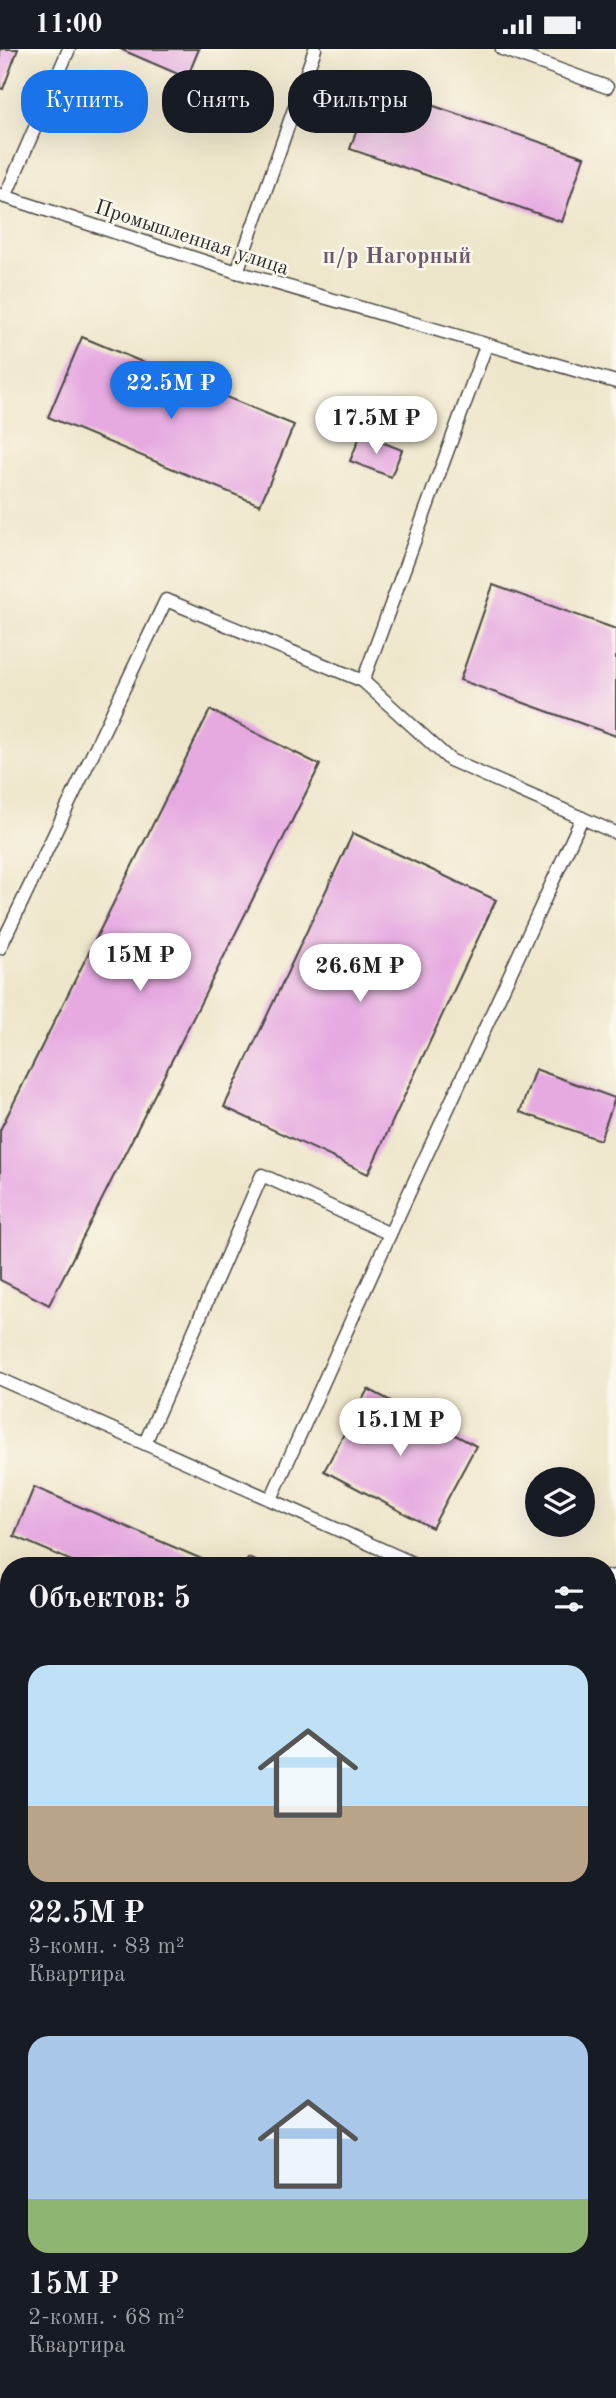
<!DOCTYPE html>
<html lang="ru">
<head>
<meta charset="utf-8">
<style>
  body { margin:0; font-family:"Old Standard TT",serif; background:#242831; color:#f1f3f6; height:100vh; display:flex; flex-direction:column; font-size:26px; white-space:nowrap }
  * { box-sizing:border-box; margin:0 }
  p { font-size:23px; color:#9ea1a6 }
  .icon { flex:none; width:38px; height:38px; fill:none; stroke:currentColor; stroke-width:2; stroke-linecap:round; stroke-linejoin:round }
  .map { position:relative; flex:1; overflow:hidden }
  .drawer { position:absolute; left:0px; top:1508px; width:616px; height:842px; display:flex; flex-direction:column; background:#171b24; border-radius:28px 28px 0 0; box-shadow:0 7px 28px #0002 }
  .drawer>* { flex:none }
  .hud { position:absolute; left:21px; top:21px; width:574px; height:63px; display:flex; gap:14px }
  .fabs { position:absolute; left:525px; top:1418px; display:grid; gap:14px }
  .fabs a { display:grid; place-items:center; width:70px; height:70px; border-radius:50%; background:#171b24; box-shadow:0 7px 28px #0002; font-size:35px }
  .price { position:absolute; translate:-50% -60px; padding:0 16px; border-radius:24px; background:#fff; color:#222; font-size:23px; line-height:46px; filter:drop-shadow(0 2px 4px #0008) }
  .price::after { content:''; position:absolute; left:50%; top:42px; width:21px; height:16px; margin-left:-10px; background:inherit; clip-path:polygon(0 0,100% 0,50% 100%) }
  .price.selected { background:#1a73e8; color:#fff }
  ul { padding:0; list-style:none }
  li { display:grid; align-content:center; gap:14px; height:371px; padding:0 28px }
  li span { display:grid; place-items:center; height:217px; border-radius:21px; color:#555 }
  li>.icon { margin-inline-start:auto }
  span .icon { width:126px; height:126px; fill:#fffc; stroke-width:1 }
  li b { font-size:30px }
  h2 { display:flex; justify-content:space-between; align-items:center; height:84px; padding:0 28px; font-size:30px }
  .tag { padding:0 24px; border-radius:28px; background:#171b24; box-shadow:0 7px 28px #0002; font-size:24px; line-height:63px }
  .tag.selected { background:#1a73e8; color:#fff }
  .status { display:flex; justify-content:space-between; align-items:center; height:49px; padding:0 35px; background:#171b24; direction:ltr }
  .status svg { height:19px; fill:currentColor }
  .map>svg:first-child { display:block }
</style>
</head>
<body>
<div class="status"><b>11:00</b><svg viewBox="0 0 49 12"><path d="M0 12V9h3v3zM5 12V6h3v6zM10 12V3h3v9zM15 12V0h3v12zM26 1h20v11H26zM47 4h2v5h-2z"/></svg></div>
<div class="map">
<svg width="616" height="2349" viewBox="0 0 616 2349">
  <rect width="100%" height="100%" fill="#fbf7ec"/>
  <filter id="ink" filterUnits="userSpaceOnUse"><feTurbulence type="fractalNoise" baseFrequency=".0143" numOctaves="2"/><feDisplacementMap in="SourceGraphic" scale="14" xChannelSelector="R" yChannelSelector="G"/><feConvolveMatrix kernelMatrix="1 2 1 2 8 2 1 2 1" color-interpolation-filters="sRGB"/></filter>
  <filter id="wash" filterUnits="userSpaceOnUse"><feTurbulence type="fractalNoise" baseFrequency=".00686" numOctaves="4" result="noise"/><feDisplacementMap in="SourceGraphic" scale="28" xChannelSelector="R" yChannelSelector="G"/><feGaussianBlur stdDeviation="1.57" result="paint"/><feColorMatrix in="noise" values="0 0 0 0 0 0 0 0 0 0 0 0 0 0 0 0 0 1.4 0 .05"/><feComposite in="paint" operator="in"/></filter>
  <g filter="url(#wash)">
    <rect width="100%" height="100%" fill="#eee6ca"/>
    <g id="blocks">
      <g fill="#e6aae1">
        <path d="M0,0H18L3,40L0,39Z"/>
        <path d="M120,0H199L187,29Z"/>
        <path d="M372,36L584,108L562,173L350,100Z"/>
        <path d="M82,288L294,376L260,456L48,368Z"/>
        <path d="M361,385L402,401L391,428L350,412Z"/>
        <path d="M493,536L616,580V687L460,631Z"/>
        <path d="M210,661L320,716L49,1256L0,1231V1081Z"/>
        <path d="M353,784L496,851L368,1125L224,1058Z"/>
        <path d="M535,1020L615,1049L600,1091L520,1063Z"/>
        <path d="M368,1340L476,1397L432,1479L324,1422Z"/>
        <path d="M34,1438L218,1517H83L14,1487Z"/>
        <path d="M248,1509L268,1517H244Z"/>
        <path d="M607,1578L616,1582V1627L607,1623Z"/>
        <path d="M607,1642L616,1646V1714L607,1710Z"/>
      </g>
    </g>
  </g>
  <g filter="url(#ink)">
    <use href="#blocks" fill-opacity="0" stroke="#484743" stroke-width="2"/>
    <g fill="none" stroke-linecap="round" stroke-linejoin="round">
      <g stroke="#484743" stroke-width="15">
        <g id="lane">
          <path d="M502,0L607,38"/>
          <path d="M0,146L237,223L616,333"/>
          <path d="M5,148L69,0"/>
          <path d="M237,223L315,0"/>
          <path d="M363,632L450,711L616,784"/>
          <path d="M0,899L166,551L363,632L486,297"/>
          <path d="M0,1330L419,1517"/>
          <path d="M145,1394L262,1126L390,1185"/>
          <path d="M271,1450L390,1185L582,769"/>
          <path d="M607,1528L616,1527"/>
        </g>
      </g>
      <g stroke="#484743" stroke-width="39">
        <g id="secondary">
          <path d="M0,1603L9,1606"/>
          <path d="M607,1810L616,1813"/>
        </g>
      </g>
      <use href="#lane" stroke="#fff" stroke-width="12"/>
      <use href="#secondary" stroke="#fce6c4" stroke-width="37"/>
    </g>
  </g>
  <g text-anchor="middle" stroke-width="5" stroke-linejoin="round" paint-order="stroke">
    <g font-size="21" fill="#2b2b2b" stroke="#fbf7ec">
      <text transform="translate(192 188) rotate(18)" y="7">Промышленная улица</text>
    </g>
    <g font-size="23" font-weight="bold" fill="#6c576b" stroke="#fbf7ec">
      <text x="397" y="214">п/р Нагорный</text>
    </g>
  </g>
</svg>
<div class="fabs">
<a><svg class="icon" aria-label="layers" viewBox="0 0 24 24"><path d="M12 4l9 5-9 5-9-5zM3 14l9 5 9-5"/></svg></a>
</div>
<b class="price selected" style="left:171px;top:372px">22.5M ₽</b>
<b class="price" style="left:376px;top:407px">17.5M ₽</b>
<b class="price" style="left:140px;top:944px">15M ₽</b>
<b class="price" style="left:360px;top:955px">26.6M ₽</b>
<b class="price" style="left:400px;top:1409px">15.1M ₽</b>
<div class="hud">
<a class="tag selected">Купить</a>
<a class="tag">Снять</a>
<a class="tag">Фильтры</a>
</div>
<section class="drawer">
<h2>Объектов: 5<svg class="icon" aria-label="filters" viewBox="0 0 24 24"><path d="M4 7h16M4 17h16"/><circle cx="9" cy="7" r="2"/><circle cx="15" cy="17" r="2"/></svg></h2>
<ul>
<li><span style="background:linear-gradient(#bfe0f5 65%,#b9a48a 0)"><svg class="icon" aria-label="home" viewBox="0 0 24 24"><path d="M3 11l9-7 9 7M6 9v11h12V9"/></svg></span><div><b>22.5M ₽</b><p>3-комн. · 83 m²</p><p>Квартира</p></div></li>
<li><span style="background:linear-gradient(#a9c7e8 75%,#8fb573 0)"><svg class="icon" aria-label="home" viewBox="0 0 24 24"><path d="M3 11l9-7 9 7M6 9v11h12V9"/></svg></span><div><b>15M ₽</b><p>2-комн. · 68 m²</p><p>Квартира</p></div></li>
</ul>
</section>
</div>
</body>
</html>
